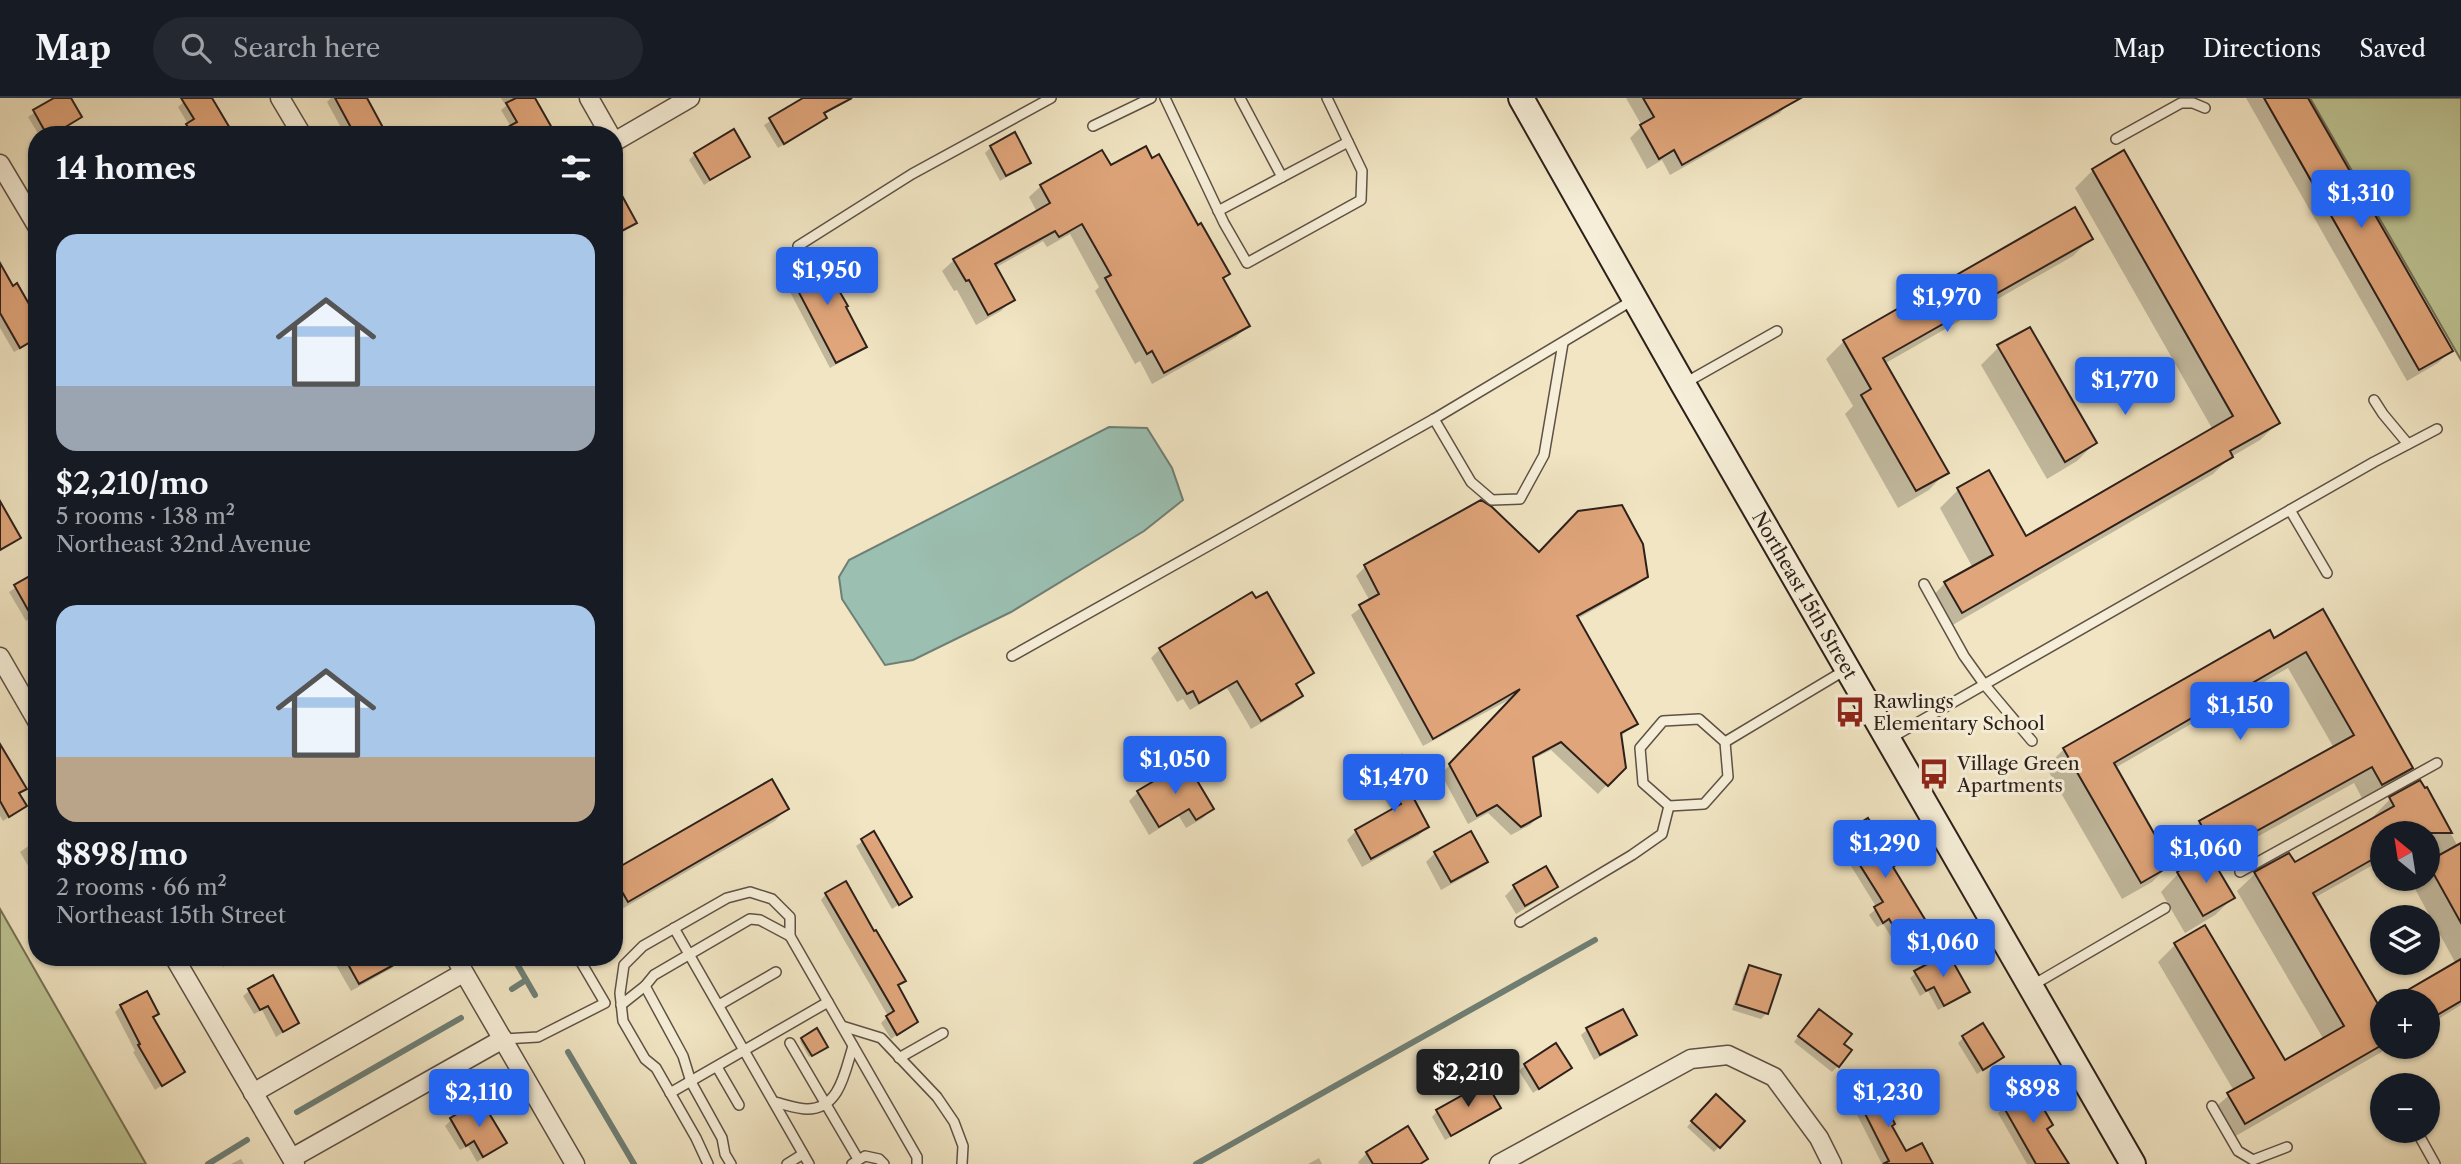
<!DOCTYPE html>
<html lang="en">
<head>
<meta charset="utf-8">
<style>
  body { margin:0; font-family:"Libre Caslon Text",serif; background:#242831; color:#f1f3f6; height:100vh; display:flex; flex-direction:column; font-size:26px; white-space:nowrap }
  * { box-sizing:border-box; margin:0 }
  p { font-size:23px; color:#9ea1a6 }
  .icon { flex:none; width:38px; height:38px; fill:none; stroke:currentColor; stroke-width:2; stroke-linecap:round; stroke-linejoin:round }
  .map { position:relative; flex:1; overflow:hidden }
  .drawer { position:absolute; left:28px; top:28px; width:595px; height:840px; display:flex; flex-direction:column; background:#171b24; border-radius:28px; box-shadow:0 2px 5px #0004 }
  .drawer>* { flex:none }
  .needle { width:46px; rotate:330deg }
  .fabs { position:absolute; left:2370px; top:723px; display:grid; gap:14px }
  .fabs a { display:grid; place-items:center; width:70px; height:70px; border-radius:50%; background:#171b24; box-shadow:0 2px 5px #0004; font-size:35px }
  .price { position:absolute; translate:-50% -60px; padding:0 16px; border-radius:7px; background:#2563eb; color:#fff; font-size:23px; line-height:46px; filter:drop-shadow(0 2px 4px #0008) }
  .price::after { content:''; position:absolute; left:50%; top:42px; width:21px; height:16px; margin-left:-10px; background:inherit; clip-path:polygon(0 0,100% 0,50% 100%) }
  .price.selected { background:#222; color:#fff }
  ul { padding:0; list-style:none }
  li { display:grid; align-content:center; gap:14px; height:371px; padding:0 28px }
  li span { display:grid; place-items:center; height:217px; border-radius:21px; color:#555 }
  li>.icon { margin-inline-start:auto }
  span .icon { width:126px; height:126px; fill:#fffc; stroke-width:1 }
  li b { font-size:30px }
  h2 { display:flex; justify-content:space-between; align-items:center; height:84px; padding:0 28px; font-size:30px }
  header { display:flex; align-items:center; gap:42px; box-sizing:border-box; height:98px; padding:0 35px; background:#171b24; border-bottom:2px solid #363941 }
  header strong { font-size:33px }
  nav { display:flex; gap:38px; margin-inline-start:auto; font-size:24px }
  .search { width:490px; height:63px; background:#242831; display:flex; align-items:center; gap:18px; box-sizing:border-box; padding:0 24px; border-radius:38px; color:#9ea1a6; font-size:26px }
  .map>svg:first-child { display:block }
</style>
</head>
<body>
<header>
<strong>Map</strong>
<div class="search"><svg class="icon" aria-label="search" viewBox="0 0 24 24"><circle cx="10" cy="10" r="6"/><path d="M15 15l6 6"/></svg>Search here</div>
<nav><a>Map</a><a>Directions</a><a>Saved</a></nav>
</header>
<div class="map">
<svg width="2461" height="1066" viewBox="0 0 2461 1066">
  <rect width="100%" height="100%" fill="#f1e5c3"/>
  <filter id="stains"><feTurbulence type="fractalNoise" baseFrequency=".00286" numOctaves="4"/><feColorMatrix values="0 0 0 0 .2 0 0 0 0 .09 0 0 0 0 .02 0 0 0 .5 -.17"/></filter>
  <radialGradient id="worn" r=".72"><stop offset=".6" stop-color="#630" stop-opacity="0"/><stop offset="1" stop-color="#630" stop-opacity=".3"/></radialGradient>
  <g fill="#bdc392" stroke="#757256" stroke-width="2">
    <path d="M2310,0H2461V262Z"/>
    <path d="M0,811L146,1066H0Z"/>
  </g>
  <path fill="#9bbfb1" stroke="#6f7f75" stroke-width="2" d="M1109,329L1147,330L1172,370L1183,402L1144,433L1011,514L913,562L885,567L842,501L839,479L849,462Z"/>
  <g fill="#0003">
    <path d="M57,0H69L80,19L54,37H39L28,19Z"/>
    <path d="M188,0H210L232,37H184L182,33L188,26L178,9Z"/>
    <path d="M331,0H365L386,37H345L327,4Z"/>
    <path d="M501,0H533L553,36L511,29L501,12L506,8Z"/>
    <path d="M806,0H852L823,17L824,20L819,26L778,50L764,27Z"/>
    <path d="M1626,0H1793L1780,15L1670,77L1662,62L1647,71L1630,40L1642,28Z"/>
    <path d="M2246,0H2306L2451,253L2438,265L2407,283Z"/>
    <path d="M1014,37L1029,64L1023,70L1000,83L985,55L991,49Z"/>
    <path d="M695,56L748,58L704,87L689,62Z"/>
    <path d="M1111,70L1197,129L1228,176L1222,181L1248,228L1236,239L1152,286L1140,263L1135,266L1095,193L1099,189L1070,136L1047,149L1043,143L995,170L1012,202L1001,213L976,227L957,192L954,193L942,173L954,162L1037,114L1029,99L1041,88Z"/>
    <path d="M2093,72L2278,325L2260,342L2231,359L2213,376L1944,532L1928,503L1945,485L1973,470L1940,410L1958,392L1989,375L2025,441L2213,332L2075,90Z"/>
    <path d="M2091,140L2073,158L1884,266L1946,374L1929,392L1898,410L1845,316L1853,308L1826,261L1844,243Z"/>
    <path d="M0,168L12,190L37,224V241L14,254L0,230Z"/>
    <path d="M787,171L865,248L859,254L830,270L781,177Z"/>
    <path d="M1999,249L2095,345L2077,363L2047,381L1981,267Z"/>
    <path d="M37,278V294L31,284Z"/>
    <path d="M1481,404L1539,456L1646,479L1636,488L1577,521L1635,626L1620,639L1624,669L1598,696L1551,652L1531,662L1539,718L1530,727L1511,737L1488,715L1468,726L1441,676L1518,597L1423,648L1351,517L1370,503L1356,478L1365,469Z"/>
    <path d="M37,476V517L26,523L9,494Z"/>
    <path d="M2322,514L2411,670L2393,688L2364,704L2354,685L2212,764L2233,800L2215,817L2185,835L2161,794L2178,776L2195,766L2182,742L2200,724L2334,650L2288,570L2115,670L2170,766L2152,784L2122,801L2046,669L2064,651L2273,542Z"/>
    <path d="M1160,551L1312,575L1295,588L1301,598L1292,607L1251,631L1227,590L1190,612L1183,601L1177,604L1151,560Z"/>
    <path d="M0,665L25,691L18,697L25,708L3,723L0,718Z"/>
    <path d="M1185,666L1212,711L1203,720L1186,730L1179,718L1149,737L1129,703L1138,694Z"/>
    <path d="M1381,672L1412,675L1403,684L1427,729L1418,738L1362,769L1347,742L1356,733L1392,713L1372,681Z"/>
    <path d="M2426,691L2461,754V907L2427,928V903H2393L2456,866L2409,780H2427V735H2382V762L2314,800L2379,911L2382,909V948H2392L2227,1043L2210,1014L2234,993L2158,864L2176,846L2285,964L2324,942L2237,793L2255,776L2294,767L2374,721L2373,719L2390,701Z"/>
    <path d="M787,710L775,723L615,815L614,774Z"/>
    <path d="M873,736L910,799L892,811L856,748Z"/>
    <path d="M1842,738L1891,770L1926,828L1921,834L1897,848L1883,826L1877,829L1869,817L1877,810L1836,744Z"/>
    <path d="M37,742V783L20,754Z"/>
    <path d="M1435,755L1486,763L1477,772L1441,792L1426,764Z"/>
    <path d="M1545,770L1556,788L1547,797L1516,816L1505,798L1514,789Z"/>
    <path d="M826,796L873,836L903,883L897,889L916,924L891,941L881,925L888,918L821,802Z"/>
    <path d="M61,859H75L64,865Z"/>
    <path d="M217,859H241L223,869Z"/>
    <path d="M336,859H398L400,862L392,870L351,893L333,862Z"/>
    <path d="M1750,869L1767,915L1761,921L1732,912L1744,875Z"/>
    <path d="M1916,875L1967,893L1962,899L1938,912L1928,893L1920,898L1910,880Z"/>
    <path d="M249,893L297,925L276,939L262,912L254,916L243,898Z"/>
    <path d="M121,908L157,916L152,921L183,973L155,992L133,954L135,953L115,914Z"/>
    <path d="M1813,919L1842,946L1838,968L1832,974L1794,944Z"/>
    <path d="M1587,932L1635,937L1629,943L1594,962L1581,937Z"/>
    <path d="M1964,939L2002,959L1977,976L1958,945Z"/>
    <path d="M802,941L824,951L809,959L800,943Z"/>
    <path d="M1525,967L1570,970L1533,995L1519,973Z"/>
    <path d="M1854,993L1890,1029L1904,1053L1906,1052L1925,1066H1882L1848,999Z"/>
    <path d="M2009,994L2051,1027L2045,1033L2067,1066H2027L1998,1015L2008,1007L2004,1000Z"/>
    <path d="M1716,998L1743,1023L1714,1054L1687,1029Z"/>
    <path d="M1499,1010L1493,1016L1445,1042L1432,1019L1437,1013Z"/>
    <path d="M451,1022L505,1045L477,1064L468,1048L460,1052L445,1028Z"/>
    <path d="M1407,1030L1426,1061L1421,1066H1359L1358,1064L1367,1055Z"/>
    <path d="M1319,1060L1322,1066H1308Z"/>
    <path d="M241,1061L244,1066H231Z"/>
  </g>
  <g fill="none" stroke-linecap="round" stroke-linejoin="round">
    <g stroke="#6f7f75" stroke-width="6">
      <path d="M513,859L535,897"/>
      <path d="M512,891L526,882"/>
      <path d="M568,954L634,1066"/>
      <path d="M297,1014L461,920"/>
      <path d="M208,1066L247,1042"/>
      <path d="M1196,1066L1595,842"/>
    </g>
  </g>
  <g fill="#e0a57a" stroke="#2d201b" stroke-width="2">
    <path d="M54,0H71L82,19L52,37H47L33,12Z"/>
    <path d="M181,0H212L234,37H193L186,26L194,21Z"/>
    <path d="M335,0H367L387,37H355Z"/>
    <path d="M516,0H535L556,37H493L517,24L506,5Z"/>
    <path d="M803,0H852L824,15L827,20L784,46L769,20Z"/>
    <path d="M1643,0H1801L1682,67L1674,52L1659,61L1640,27L1654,19Z"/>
    <path d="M2264,0H2308L2453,253L2419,272Z"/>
    <path d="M734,31L750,59L710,82L694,55Z"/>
    <path d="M1015,34L1031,65L1006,78L990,48Z"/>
    <path d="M1146,48L1152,60L1159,56L1198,127L1201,125L1230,176L1223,180L1250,228L1164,275L1152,253L1147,256L1105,180L1111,177L1082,126L1059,139L1055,133L995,166L1015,202L988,217L969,182L966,183L953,161L1050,105L1040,87L1102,52L1111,67Z"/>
    <path d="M2124,52L2280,325L2230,353L2233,359L1962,515L1944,484L1993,457L1957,390L1989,372L2026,438L2233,318L2092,71Z"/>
    <path d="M614,83L637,125L614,137Z"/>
    <path d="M2075,109L2093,141L1883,260L1949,375L1916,393L1861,297L1871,291L1843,242Z"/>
    <path d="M816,153L848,208L846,209L867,249L836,265L786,170Z"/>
    <path d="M0,165L13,188L17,185L37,220V240L20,250L0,215Z"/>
    <path d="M2030,229L2097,345L2065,364L1997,247Z"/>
    <path d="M1481,402L1492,409L1539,454L1578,413L1622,407L1643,446L1648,479L1577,518L1638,626L1621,635L1626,670L1608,688L1561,644L1533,659L1541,718L1521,729L1497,707L1477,718L1449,666L1520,591L1433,641L1359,507L1379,496L1364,467Z"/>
    <path d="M0,403L21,440L0,452Z"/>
    <path d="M37,474V528L14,487Z"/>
    <path d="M1252,494L1256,500L1267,494L1314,575L1296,586L1303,598L1261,623L1237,583L1199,605L1193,593L1187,596L1159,550Z"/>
    <path d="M2323,511L2413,670L2382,687L2372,669L2217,755L2199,723L2354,637L2306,554L2114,665L2172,767L2141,785L2063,650L2270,532L2274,540Z"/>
    <path d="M0,646L27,691L19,695L27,708L9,719L0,703Z"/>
    <path d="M1402,657L1414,676L1404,682L1429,729L1371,761L1355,732L1401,706L1380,671Z"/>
    <path d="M1186,664L1214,711L1196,722L1189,711L1159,729L1137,693Z"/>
    <path d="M772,681L789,711L628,804L614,780V772Z"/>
    <path d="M2420,682L2425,690L2427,689L2452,735H2382V756L2313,795L2382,913V947L2245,1026L2227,995L2254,980L2174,845L2205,827L2285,962L2344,928L2254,774L2289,755L2295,764L2394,708L2389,699Z"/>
    <path d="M1868,720L1897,766L1893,769L1929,828L1903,844L1889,821L1883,825L1874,809L1883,804L1841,737Z"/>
    <path d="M874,733L912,799L899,807L861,741Z"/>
    <path d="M1471,733L1488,764L1451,784L1434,754Z"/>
    <path d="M2461,745V825L2427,764Z"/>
    <path d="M2209,756L2235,800L2203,818L2177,774Z"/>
    <path d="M1546,768L1558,789L1525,808L1513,787Z"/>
    <path d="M846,783L874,833L876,832L906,883L898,887L918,924L897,937L886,918L894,913L825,795Z"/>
    <path d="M1948,855L1970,894L1944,908L1934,889L1926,893L1914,873Z"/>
    <path d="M344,859H408L359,886Z"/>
    <path d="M2461,861V903L2427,923V903H2389Z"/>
    <path d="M1749,867L1781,877L1768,916L1736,906Z"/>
    <path d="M273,877L299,925L283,934L268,908L260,912L248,891Z"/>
    <path d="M147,893L159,916L153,919L185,974L162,988L138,947L140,946L120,907Z"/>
    <path d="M1623,911L1637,937L1600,957L1586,930Z"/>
    <path d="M1819,911L1852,936L1844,946L1852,952L1839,969L1798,938Z"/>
    <path d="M1983,925L2004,959L1983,972L1962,938Z"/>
    <path d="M817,930L828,949L812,958L801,940Z"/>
    <path d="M1556,945L1572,970L1539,991L1524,966Z"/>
    <path d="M1872,982L1895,1026L1892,1028L1906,1053L1922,1045L1933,1066H1883L1889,1063L1853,992Z"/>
    <path d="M2027,982L2053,1027L2047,1031L2069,1066H2036L2003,1008L2013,1001L2008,993Z"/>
    <path d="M1486,984L1501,1010L1451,1038L1436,1012Z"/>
    <path d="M1716,996L1745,1023L1720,1050L1691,1023Z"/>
    <path d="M481,1002L507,1045L483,1059L474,1043L466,1048L450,1020Z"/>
    <path d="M1408,1028L1428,1061L1420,1066H1373L1366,1054Z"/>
  </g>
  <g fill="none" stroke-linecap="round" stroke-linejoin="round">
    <g stroke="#5e5145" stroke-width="12">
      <g id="lane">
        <path d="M1165,0L1224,125L1247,165L1361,102L1362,73L1327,0"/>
        <path d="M1240,0L1282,79"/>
        <path d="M1093,28L1151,0"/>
        <path d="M2116,41L2181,5H2193L2205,10"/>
        <path d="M1218,113L1348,44"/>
        <path d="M798,148L912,76L1051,0"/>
        <path d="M1685,285L1777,233"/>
        <path d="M2374,302L2383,316L2408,346"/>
        <path d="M1434,321L1471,384L1492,402L1520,401L1544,357L1563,245"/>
        <path d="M2290,412L2327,475"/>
        <path d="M1924,486L1964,558L1984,586L2032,643"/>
        <path d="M1012,558L1434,321L1633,202"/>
        <path d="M1699,621L1725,644L1728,679L1704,706L1669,708L1643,685L1640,650L1663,623Z"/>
        <path d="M1889,641L2374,364L2437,331"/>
        <path d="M1725,644L1847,571"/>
        <path d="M2240,774L2437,665"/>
        <path d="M614,806L616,805"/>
        <path d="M1520,824L1632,757L1662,736L1669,708"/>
        <path d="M674,830L809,1066"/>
        <path d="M2033,887L2165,810"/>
        <path d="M645,888L683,958L691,984L722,1040L725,1056L731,1066"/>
        <path d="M621,907L645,888L654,877L750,821L760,822L790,838"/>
        <path d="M719,907L776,874"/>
        <path d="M842,928L881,940L937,999L954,1024L963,1048L962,1066"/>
        <path d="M503,941L538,939L605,905L578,859"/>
        <path d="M790,945L858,1061"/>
        <path d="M899,960L943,935"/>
        <path d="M717,969L739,1007"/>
        <path d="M670,995L828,904"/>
        <path d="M774,1004C784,1006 797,1011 807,1011C840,1011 845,973 853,948"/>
        <path d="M2212,1008L2238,1053L2253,1062L2287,1049"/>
        <path d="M2416,1032L2435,1066"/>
        <path d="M708,1066L696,1040L656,970L645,961L623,923L620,895L624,867L643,848L727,800L750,794L772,801L790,819V838L917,1059V1066"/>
        <path d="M787,1066L803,1056"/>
        <path d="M852,1066L865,1058L879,1061L884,1066"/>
      </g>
    </g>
    <g stroke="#5e5145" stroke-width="21">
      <g id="street">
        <path d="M280,0L302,37"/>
        <path d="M589,0L610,37"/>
        <path d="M614,44L690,0"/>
        <path d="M0,66L37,128"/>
        <path d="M0,559L37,623"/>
        <path d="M174,859L295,1066"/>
        <path d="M455,859L575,1066"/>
        <path d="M253,995L463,875"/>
        <path d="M292,1060L503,941"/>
        <path d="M1499,1066L1691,961L1728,957L1774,979L1819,1040L1832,1066"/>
      </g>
    </g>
    <g stroke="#2d201b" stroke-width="28">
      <path id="secondary" d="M1521,0L1683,286L2133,1066"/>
    </g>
    <use href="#lane" stroke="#f6eed8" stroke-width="9"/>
    <use href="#street" stroke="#f6eed8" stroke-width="18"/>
    <use href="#secondary" stroke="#f6eed8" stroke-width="24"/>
  </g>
  <defs>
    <g id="bus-bare" transform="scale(2.415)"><path d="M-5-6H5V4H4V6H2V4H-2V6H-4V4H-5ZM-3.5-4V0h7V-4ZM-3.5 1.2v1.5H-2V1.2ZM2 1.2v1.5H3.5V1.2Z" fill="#8f2418" stroke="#f6eed8" stroke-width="2.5" paint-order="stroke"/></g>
  </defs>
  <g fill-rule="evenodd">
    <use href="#bus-bare" x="1850" y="614"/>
    <use href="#bus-bare" x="1934" y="676"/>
  </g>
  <g text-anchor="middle" stroke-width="6" stroke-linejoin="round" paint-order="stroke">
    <g font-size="19" fill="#2d201b" stroke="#f6eed8">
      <text transform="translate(1805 497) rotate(60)" y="7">Northeast 15th Street</text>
    </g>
    <g font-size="19" fill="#2d201b" stroke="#f6eed8" text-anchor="start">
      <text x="1873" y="610">Rawlings<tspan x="1873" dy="22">Elementary School</tspan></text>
      <text x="1957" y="672">Village Green<tspan x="1957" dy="22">Apartments</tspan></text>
    </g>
  </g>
  <rect width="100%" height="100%" filter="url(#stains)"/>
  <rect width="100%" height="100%" fill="url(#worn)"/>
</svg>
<div class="fabs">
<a><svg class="needle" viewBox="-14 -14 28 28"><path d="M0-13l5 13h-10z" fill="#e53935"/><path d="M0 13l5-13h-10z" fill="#9ea1a6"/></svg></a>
<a><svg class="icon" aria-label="layers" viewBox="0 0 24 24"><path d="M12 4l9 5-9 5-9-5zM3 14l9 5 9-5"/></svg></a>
<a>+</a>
<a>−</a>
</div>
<b class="price" style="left:2361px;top:132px">$1,310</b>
<b class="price" style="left:827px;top:209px">$1,950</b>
<b class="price" style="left:1947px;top:236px">$1,970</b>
<b class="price" style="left:2125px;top:319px">$1,770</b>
<b class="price" style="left:2240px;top:644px">$1,150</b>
<b class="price" style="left:1175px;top:698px">$1,050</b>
<b class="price" style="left:1394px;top:716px">$1,470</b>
<b class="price" style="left:1885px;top:782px">$1,290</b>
<b class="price" style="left:2206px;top:787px">$1,060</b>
<b class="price" style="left:1943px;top:881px">$1,060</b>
<b class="price selected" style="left:1468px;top:1011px">$2,210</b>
<b class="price" style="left:2033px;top:1027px">$898</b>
<b class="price" style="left:479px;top:1031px">$2,110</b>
<b class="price" style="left:1888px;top:1031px">$1,230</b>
<section class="drawer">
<h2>14 homes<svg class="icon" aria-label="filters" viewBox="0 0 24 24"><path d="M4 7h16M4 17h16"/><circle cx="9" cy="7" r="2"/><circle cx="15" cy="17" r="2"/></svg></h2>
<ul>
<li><span style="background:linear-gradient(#a9c7e8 70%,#9aa5b1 0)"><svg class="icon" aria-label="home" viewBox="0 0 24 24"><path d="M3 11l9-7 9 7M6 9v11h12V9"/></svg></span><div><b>$2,210/mo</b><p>5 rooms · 138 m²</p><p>Northeast 32nd Avenue</p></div></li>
<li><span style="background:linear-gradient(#a9c7e8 70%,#b9a48a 0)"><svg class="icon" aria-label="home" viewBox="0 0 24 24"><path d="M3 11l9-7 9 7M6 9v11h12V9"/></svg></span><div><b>$898/mo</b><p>2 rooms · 66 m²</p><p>Northeast 15th Street</p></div></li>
</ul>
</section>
</div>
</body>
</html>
